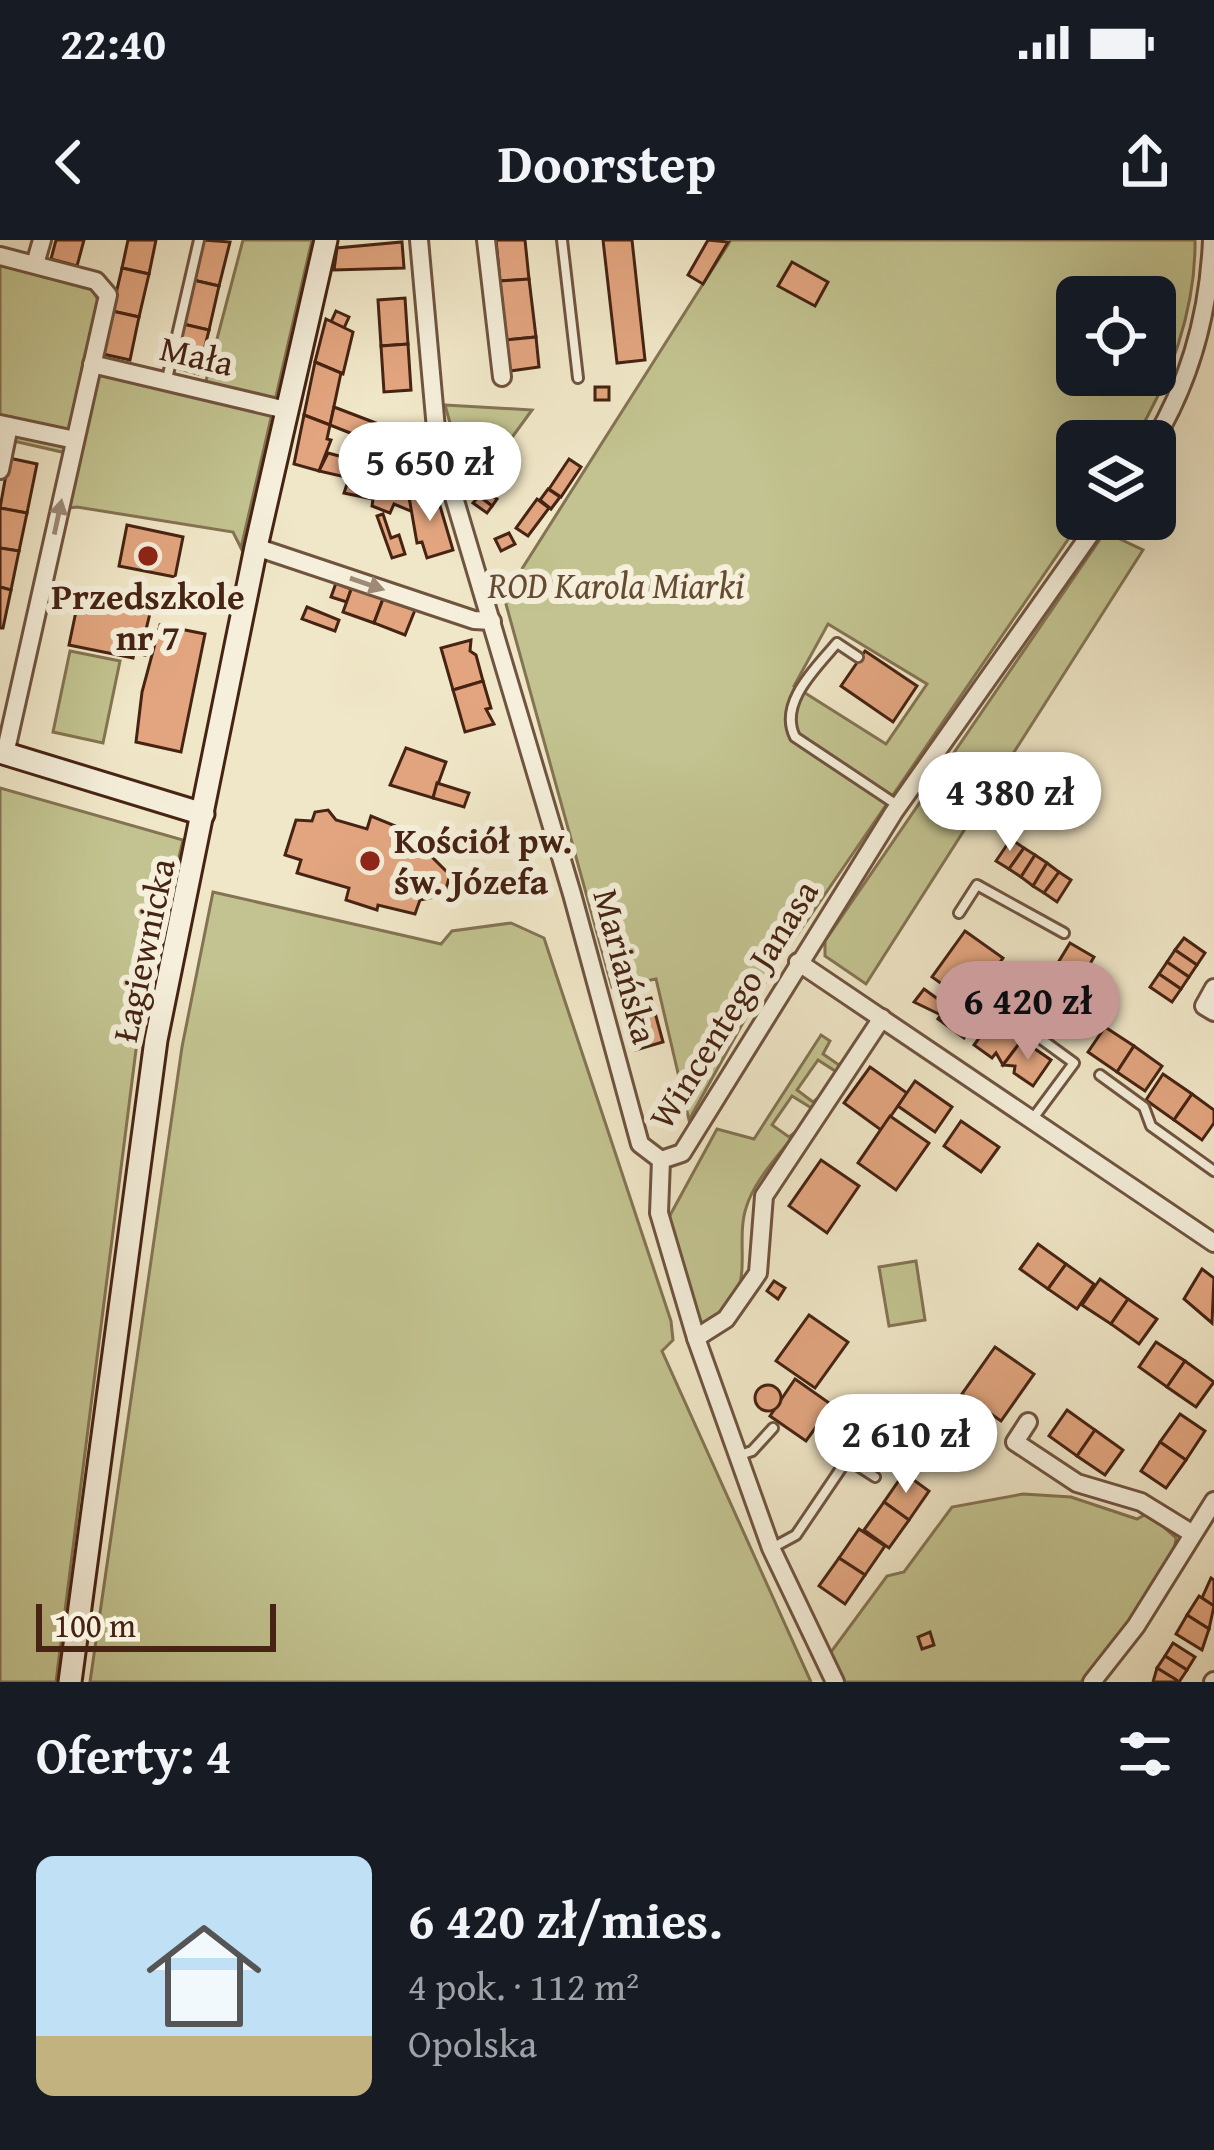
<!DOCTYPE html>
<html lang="pl">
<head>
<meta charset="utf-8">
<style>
  body { margin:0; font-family:"Gentium Book Plus",serif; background:#242831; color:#f1f3f6; height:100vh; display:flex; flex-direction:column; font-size:45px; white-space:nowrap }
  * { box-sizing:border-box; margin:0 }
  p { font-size:39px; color:#9ea1a6 }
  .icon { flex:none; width:66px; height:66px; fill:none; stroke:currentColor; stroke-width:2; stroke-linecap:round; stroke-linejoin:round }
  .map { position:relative; height:1442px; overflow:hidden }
  .details { display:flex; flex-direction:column; background:#171b24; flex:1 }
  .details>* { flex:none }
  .buttons { position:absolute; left:1056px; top:36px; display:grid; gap:24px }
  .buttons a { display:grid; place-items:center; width:120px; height:120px; border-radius:18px; background:#171b24; box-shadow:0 12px 48px #0002; font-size:60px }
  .scale { position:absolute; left:36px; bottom:30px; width:240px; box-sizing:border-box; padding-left:12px; border:6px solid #462313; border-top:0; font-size:33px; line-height:42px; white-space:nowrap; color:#462313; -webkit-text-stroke:9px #f5efdb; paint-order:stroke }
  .price { position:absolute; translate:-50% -102px; padding:0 27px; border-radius:42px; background:#fff; color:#222; font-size:39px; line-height:78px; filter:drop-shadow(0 3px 6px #0008) }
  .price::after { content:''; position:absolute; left:50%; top:72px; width:36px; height:27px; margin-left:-18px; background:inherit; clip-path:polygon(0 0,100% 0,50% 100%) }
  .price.active { background:#c59692; color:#111 }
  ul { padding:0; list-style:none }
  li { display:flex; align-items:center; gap:36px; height:300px; padding:0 36px }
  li+li { border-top:3px solid #363941 }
  li span { display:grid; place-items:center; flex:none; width:336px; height:240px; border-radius:18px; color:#555 }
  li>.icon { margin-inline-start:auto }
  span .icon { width:144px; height:144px; fill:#fffc; stroke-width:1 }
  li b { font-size:51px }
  h2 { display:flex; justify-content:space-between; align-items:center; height:144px; padding:0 36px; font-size:51px }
  .status { display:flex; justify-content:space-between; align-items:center; height:84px; padding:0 60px; background:#171b24; direction:ltr }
  .status svg { height:33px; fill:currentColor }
  header { display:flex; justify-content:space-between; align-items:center; height:156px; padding:0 36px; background:#171b24; font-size:54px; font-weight:700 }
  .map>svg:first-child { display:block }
</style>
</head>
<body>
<div class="status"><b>22:40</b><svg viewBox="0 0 49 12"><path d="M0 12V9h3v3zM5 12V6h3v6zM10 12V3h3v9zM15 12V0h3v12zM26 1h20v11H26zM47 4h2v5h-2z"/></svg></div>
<header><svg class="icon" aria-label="back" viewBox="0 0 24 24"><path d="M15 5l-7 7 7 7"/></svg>Doorstep<svg class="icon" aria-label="share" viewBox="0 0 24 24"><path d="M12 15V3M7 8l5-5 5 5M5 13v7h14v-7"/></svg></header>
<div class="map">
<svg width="1214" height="1442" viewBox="0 0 1214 1442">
  <rect width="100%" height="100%" fill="#f0e7c8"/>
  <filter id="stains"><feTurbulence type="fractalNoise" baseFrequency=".00167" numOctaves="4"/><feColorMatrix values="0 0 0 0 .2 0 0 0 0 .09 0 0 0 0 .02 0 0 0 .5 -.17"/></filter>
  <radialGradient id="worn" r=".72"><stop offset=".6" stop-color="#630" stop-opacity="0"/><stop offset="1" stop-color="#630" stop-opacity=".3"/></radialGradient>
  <g fill="#c2c390" stroke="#847352" stroke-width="3" fill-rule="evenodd">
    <path d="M243,0H312L241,308L233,292L77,267L53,270L66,213L0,198V20L90,45L98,60L82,128L202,156Z"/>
    <path d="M731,0H1195C1196,68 1170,143 1133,201H1077V279H1082L769,736L689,880L656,739L612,747L504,357ZM1077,57H1155V135H1077ZM828,384L927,444L886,504L794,446Z"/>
    <path d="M445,165L532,170L470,255Z"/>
    <path d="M1105,292L1143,310L866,744L825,716V701Z"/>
    <path d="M70,411L120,421L103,503L53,492Z"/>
    <path d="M0,548L183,600L138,794L56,1442H0Z"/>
    <path d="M213,652L441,704L452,691L511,683L544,698L671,1081L673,1100L662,1111L811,1442H90L182,807Z"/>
    <path d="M821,795L830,801L823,814L839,825L848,818L832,842L835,831L818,820L797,850L813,862L823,854L813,869L792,856L772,885L789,897L798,890C781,913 754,940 746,968C733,1009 762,1059 703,1083L697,1079L668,979L717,889L754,899Z"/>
    <path d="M916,1021L925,1080L889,1086L879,1027Z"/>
    <path d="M1023,1254L1071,1257L1137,1279L1148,1273L1176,1298C1173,1338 1108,1410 1081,1442H844L828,1416L887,1336L904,1332L952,1267Z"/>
  </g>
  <g fill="#e2a57f" stroke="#462313" stroke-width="3">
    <path d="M56,0H84L77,26L51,19Z"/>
    <path d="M128,0H156L149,34L122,28Z"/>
    <path d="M203,0L230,2L219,46L193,40Z"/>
    <path d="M496,0H525L529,39L500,41Z"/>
    <path d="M603,0H632L645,120L617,123Z"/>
    <path d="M708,0L728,2L703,44L688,35Z"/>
    <path d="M402,2L404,28L334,30L337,8Z"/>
    <path d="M792,22L828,42L815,66L778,46Z"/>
    <path d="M122,28L149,34L139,77L112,71Z"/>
    <path d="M529,39L536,97L506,100L500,41Z"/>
    <path d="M193,40L219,46L209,90L183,84Z"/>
    <path d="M405,58L408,104L381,106L378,60Z"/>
    <path d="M112,71L139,77L130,120L103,114Z"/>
    <path d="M336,71L349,77L344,88L331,82Z"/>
    <path d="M326,79L353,92L343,134L315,122Z"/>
    <path d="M183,84L209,90L198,134L173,127Z"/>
    <path d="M536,97L539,127L510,131L506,100Z"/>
    <path d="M408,104L411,150L384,152L381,106Z"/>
    <path d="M315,122L341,133L330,185L304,175Z"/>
    <rect x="595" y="147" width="14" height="13"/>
    <path d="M334,167L394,190L388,208L330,185Z"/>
    <path d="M304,175L330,185L327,199L331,200L319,231L294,224Z"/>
    <path d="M328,213L358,221L354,239L319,231Z"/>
    <path d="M9,218L37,224L27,273L0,268Z"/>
    <path d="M569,219L581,227L561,257L549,249Z"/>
    <path d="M349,238L409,257L413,272L394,264L390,273L372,266L373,259L344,253Z"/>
    <path d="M435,249L453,310L427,318L422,302L417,303L409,257Z"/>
    <path d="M484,249L497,259L492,266L479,256Z"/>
    <path d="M548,249L560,257L551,269L540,260Z"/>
    <path d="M479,256L492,266L487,273L473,263Z"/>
    <path d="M537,259L549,268L528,296L516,288Z"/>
    <path d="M0,268L27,273L19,311L0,308Z"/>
    <path d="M383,274L391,298L399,295L405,314L392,318L377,276Z"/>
    <path d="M127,285L183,297L175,337L119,326Z"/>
    <path d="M509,293L515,304L501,311L495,299Z"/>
    <path d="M0,308L19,311L11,350L0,347Z"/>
    <path d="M336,343L351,349L347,362L331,357Z"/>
    <path d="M0,347L11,350L3,388H0Z"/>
    <path d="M352,347L383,359L374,383L343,372Z"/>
    <path d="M79,357L151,369L145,394L158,397L157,404L147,402L145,415L134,413L133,418L69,405Z"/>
    <path d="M383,359L415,370L405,395L374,383Z"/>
    <path d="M307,367L339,380L335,391L302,379Z"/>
    <path d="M160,385L205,394L181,512L136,502L142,452Z"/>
    <path d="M471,400L470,411L476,415L483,441L453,450L441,408Z"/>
    <path d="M865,411L917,446L893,482L841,446Z"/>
    <path d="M483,441L491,468L486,469L494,484L465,492L453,450Z"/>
    <path d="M406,508L446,522L433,558L390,545Z"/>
    <path d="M437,543L469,553L464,567L433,558Z"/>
    <path d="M328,570L336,580L367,589L371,576L437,603L432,617L450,635L444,655L420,660L415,674L378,665L377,670L346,660L349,648L297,633L301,620L285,615L296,580L312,581L315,572Z"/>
    <path d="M1011,599L1024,608L1009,629L996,621Z"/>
    <path d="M1024,608L1035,615L1021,637L1009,629Z"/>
    <path d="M1035,615L1047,623L1033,646L1021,637Z"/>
    <path d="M1047,623L1059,632L1044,653L1033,646Z"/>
    <path d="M1059,632L1071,640L1057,662L1044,653Z"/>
    <path d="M965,691L1003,718L970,764L932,737Z"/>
    <path d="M1184,698L1205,713L1197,725L1175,710Z"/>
    <path d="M1070,703L1094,717L1080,741L1056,726Z"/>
    <path d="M1175,710L1197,725L1189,737L1167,722Z"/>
    <path d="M1167,722L1189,737L1181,749L1159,734Z"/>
    <path d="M1159,734L1181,749L1172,762L1150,747Z"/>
    <path d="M1077,739L1087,745L1078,762L1067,755Z"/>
    <path d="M924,749L949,767L957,755L982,773L964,798L938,779L941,775L914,762Z"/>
    <path d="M651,758L663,802L636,810L624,766Z"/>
    <path d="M993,779L1022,800L1003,825L996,813L992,818L974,805Z"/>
    <path d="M1105,787L1134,806L1117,832L1088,812Z"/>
    <path d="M1022,800L1051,820L1033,846L1014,833L1015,826L1003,825Z"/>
    <path d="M1134,806L1162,826L1145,851L1117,832Z"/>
    <path d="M870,827L907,853L881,890L844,863Z"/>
    <path d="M1163,834L1192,854L1174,880L1146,860Z"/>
    <path d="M915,841L952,867L935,892L898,866Z"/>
    <path d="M1192,854L1214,870V883L1202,900L1174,880Z"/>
    <path d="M890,876L929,903L896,950L858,923Z"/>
    <path d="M961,881L999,907L981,932L944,906Z"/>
    <path d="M821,920L859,946L827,993L789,966Z"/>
    <path d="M1038,1004L1066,1024L1048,1049L1020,1029Z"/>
    <path d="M1066,1024L1094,1044L1077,1069L1048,1049Z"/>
    <path d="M1202,1029L1214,1038L1212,1083L1184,1059Z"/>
    <path d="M1100,1039L1128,1059L1111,1084L1082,1065Z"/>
    <path d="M774,1041L785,1048L778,1059L767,1051Z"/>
    <path d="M1128,1059L1157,1079L1139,1104L1111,1084Z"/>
    <path d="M809,1075L848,1102L815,1148L776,1121Z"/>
    <path d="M1156,1102L1185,1121L1167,1147L1139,1127Z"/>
    <path d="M995,1107L1034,1134L1001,1181L962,1154Z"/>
    <path d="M1185,1121L1214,1142L1196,1167L1167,1147Z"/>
    <path d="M795,1139L832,1165L806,1201L770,1176Z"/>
    <circle cx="768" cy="1158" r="13"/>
    <path d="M858,1166L887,1185L870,1211L841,1191Z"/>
    <path d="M1067,1170L1095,1190L1077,1216L1049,1196Z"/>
    <path d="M1180,1174L1205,1191L1186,1220L1160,1202Z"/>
    <path d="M887,1185L915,1205L898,1230L870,1211Z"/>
    <path d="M1095,1190L1123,1210L1105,1235L1077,1216Z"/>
    <path d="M1160,1202L1186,1220L1166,1248L1141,1231Z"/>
    <path d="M904,1233L929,1251L909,1280L884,1262Z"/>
    <path d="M884,1262L909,1280L889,1308L864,1290Z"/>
    <path d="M859,1289L885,1306L865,1335L839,1318Z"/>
    <path d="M839,1318L865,1335L845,1364L819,1346Z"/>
    <path d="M1211,1338L1214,1340V1366L1202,1358Z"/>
    <path d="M1199,1356L1214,1366L1209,1389L1187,1375Z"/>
    <path d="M1187,1375L1209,1389L1202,1410L1176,1394Z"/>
    <path d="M930,1392L934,1405L922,1409L918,1397Z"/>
    <path d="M1173,1403L1195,1417L1187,1430L1165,1416Z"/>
    <path d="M1165,1416L1187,1430L1179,1442L1157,1428Z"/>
    <path d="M1157,1428L1175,1439L1179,1442H1153Z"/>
  </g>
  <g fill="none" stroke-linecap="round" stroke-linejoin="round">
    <g stroke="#705440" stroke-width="14">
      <g id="lane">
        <path d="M562,0L578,138"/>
        <path d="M167,139L199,0"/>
        <path d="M858,417L837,403C816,428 778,463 795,497L897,565"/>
        <path d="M959,673L977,645L1064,693"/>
        <path d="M1000,769L1074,823L1034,877"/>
        <path d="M1100,835L1144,867L1151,886L1214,931"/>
        <path d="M740,1215L752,1211L773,1188"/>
        <path d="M772,1308L796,1295L844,1224H855L875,1237"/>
      </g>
    </g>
    <g stroke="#705440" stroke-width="22">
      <g id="street">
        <path d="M419,0L437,200L572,654L640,904L661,920"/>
        <path d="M486,0L502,137"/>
        <path d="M0,16L96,41L108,55L5,514"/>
        <path d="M35,24L42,0"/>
        <path d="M92,124L286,170"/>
        <path d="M0,184L75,200"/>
        <path d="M1154,201C1191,139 1209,71 1212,0"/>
        <path d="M0,230L9,186"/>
        <path d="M256,307L474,380L492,381"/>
        <path d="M798,722L1214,1003"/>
        <path d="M1214,748L1204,766L1214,772"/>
        <path d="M661,920L682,913L894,572L1101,279"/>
        <path d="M661,920L659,973L696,1098L771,1308L835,1442"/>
        <path d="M696,1098L726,1079L758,1033L764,956L882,778"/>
        <path d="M1028,1182L1015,1202L1077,1243L1141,1262L1193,1294"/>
        <path d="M1092,1442L1136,1386L1214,1261"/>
        <path d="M1213,1442L1214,1441"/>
      </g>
    </g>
    <g stroke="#462313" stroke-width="27">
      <g id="secondary">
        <path d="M0,512L203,574"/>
        <path d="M70,1442L156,800L256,307L326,0"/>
      </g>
    </g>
    <use href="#lane" stroke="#f5efdb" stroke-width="8"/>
    <use href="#street" stroke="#f5efdb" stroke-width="16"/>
    <use href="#secondary" stroke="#f5efdb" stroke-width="21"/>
  </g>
  <defs><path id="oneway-solid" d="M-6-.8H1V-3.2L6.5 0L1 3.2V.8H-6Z" transform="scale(3)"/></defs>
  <g fill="#9e8977">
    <use href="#oneway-solid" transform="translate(58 277) rotate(-78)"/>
    <use href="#oneway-solid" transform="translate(367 344) rotate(19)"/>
  </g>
  <g fill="#8f2418" stroke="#f5efdb" stroke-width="4.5">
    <circle cx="148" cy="316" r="12"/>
    <circle cx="370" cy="621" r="12"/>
  </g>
  <g text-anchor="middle" stroke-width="12" stroke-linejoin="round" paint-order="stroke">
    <g font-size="36" fill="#462313" stroke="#f5efdb">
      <text transform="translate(197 115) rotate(13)" y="13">Mała</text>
      <text transform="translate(143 710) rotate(-78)" y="13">Łagiewnicka</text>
      <text transform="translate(626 726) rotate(75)" y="13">Mariańska</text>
      <text transform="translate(733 764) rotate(-58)" y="13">Wincentego Janasa</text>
    </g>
    <g font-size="36" font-style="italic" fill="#654b32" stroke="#f5efdb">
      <text x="616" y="358">ROD Karola Miarki</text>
    </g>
    <g font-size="36" font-weight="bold" fill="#462313" stroke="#f5efdb">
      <text x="148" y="369">Przedszkole<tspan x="148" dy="41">nr 7</tspan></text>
      <text x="394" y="613" text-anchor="start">Kościół pw.<tspan x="394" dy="41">św. Józefa</tspan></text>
    </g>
  </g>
  <rect width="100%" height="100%" filter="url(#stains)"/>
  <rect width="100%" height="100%" fill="url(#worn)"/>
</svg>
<div class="buttons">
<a><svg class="icon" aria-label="locate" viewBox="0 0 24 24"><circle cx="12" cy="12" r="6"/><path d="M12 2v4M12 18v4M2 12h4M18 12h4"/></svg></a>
<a><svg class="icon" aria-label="layers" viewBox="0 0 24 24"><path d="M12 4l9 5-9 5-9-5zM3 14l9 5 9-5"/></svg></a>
</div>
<div class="scale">100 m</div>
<b class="price" style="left:430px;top:284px">5 650 zł</b>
<b class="price" style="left:1010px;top:614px">4 380 zł</b>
<b class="price active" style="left:1028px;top:823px">6 420 zł</b>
<b class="price" style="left:906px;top:1256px">2 610 zł</b>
</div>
<section class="details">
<h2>Oferty: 4<svg class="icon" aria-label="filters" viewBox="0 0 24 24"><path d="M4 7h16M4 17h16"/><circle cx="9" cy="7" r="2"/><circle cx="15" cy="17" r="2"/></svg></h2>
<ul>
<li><span style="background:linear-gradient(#bfe0f5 75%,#c2b280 0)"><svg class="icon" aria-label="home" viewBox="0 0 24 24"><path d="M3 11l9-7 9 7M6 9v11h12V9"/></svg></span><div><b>6 420 zł/mies.</b><p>4 pok. · 112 m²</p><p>Opolska</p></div></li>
</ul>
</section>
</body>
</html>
